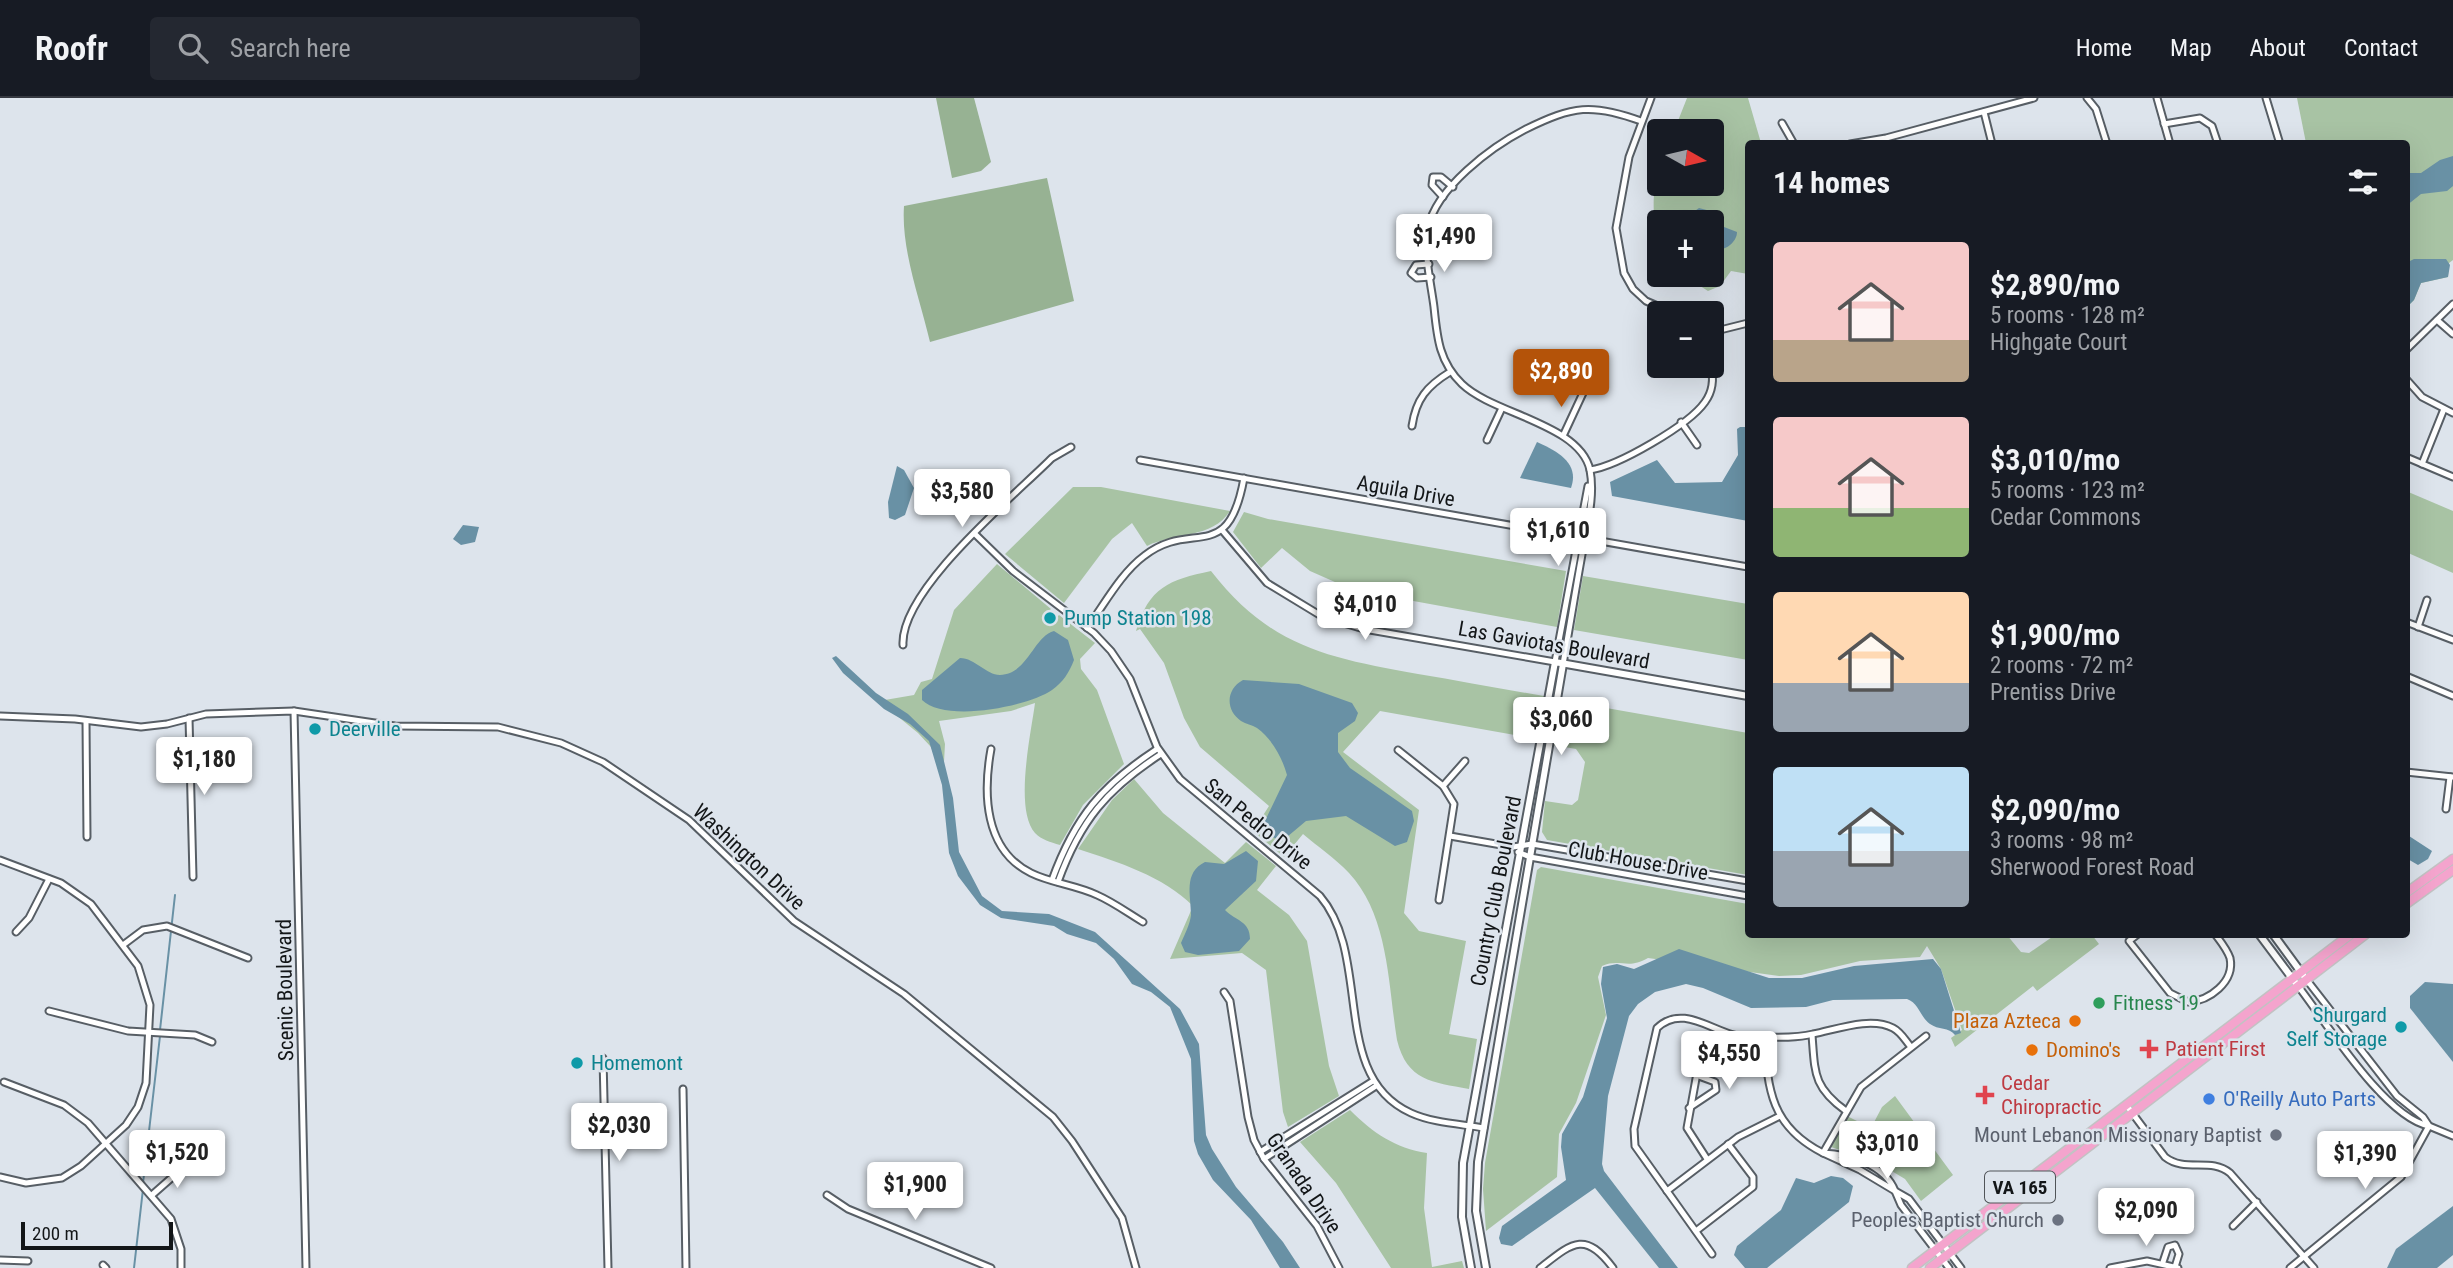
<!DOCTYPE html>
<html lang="en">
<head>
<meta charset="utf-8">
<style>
  body { margin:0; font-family:"Roboto Condensed",sans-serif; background:#242831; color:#f1f3f6; height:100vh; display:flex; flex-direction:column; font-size:26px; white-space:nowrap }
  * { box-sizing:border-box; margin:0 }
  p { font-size:23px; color:#9ea1a6 }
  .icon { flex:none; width:38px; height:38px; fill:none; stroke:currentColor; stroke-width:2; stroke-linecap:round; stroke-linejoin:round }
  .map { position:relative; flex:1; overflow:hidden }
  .side { position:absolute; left:1745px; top:42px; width:665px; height:798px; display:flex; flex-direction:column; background:#171b24; border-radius:7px; box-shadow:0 7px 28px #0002 }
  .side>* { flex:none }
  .needle { width:46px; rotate:98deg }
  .fabs { position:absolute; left:1647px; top:21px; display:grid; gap:14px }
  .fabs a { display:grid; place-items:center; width:77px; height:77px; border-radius:7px; background:#171b24; box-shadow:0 7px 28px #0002; font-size:35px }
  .scale { position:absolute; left:21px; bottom:18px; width:152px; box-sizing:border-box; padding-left:7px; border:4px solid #131618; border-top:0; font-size:19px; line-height:24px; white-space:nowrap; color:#131618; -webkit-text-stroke:5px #dde4ec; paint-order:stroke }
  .price { position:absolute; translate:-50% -60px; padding:0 16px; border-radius:7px; background:#fff; color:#222; font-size:23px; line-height:46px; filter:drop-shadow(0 2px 4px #0008) }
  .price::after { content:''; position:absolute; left:50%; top:42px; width:21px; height:16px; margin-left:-10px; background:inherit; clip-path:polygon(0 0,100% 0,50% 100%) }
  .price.current { background:#b45309; color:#fff }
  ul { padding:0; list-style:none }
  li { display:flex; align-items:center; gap:21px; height:175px; padding:0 28px }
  li span { display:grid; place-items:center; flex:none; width:196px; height:140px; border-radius:7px; color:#555 }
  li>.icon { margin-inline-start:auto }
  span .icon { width:84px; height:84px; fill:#fffc; stroke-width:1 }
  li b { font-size:30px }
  h2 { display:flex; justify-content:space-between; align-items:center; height:84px; padding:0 28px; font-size:30px }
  header { display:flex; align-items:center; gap:42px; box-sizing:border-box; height:98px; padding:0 35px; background:#171b24; border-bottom:2px solid #363941 }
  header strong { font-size:33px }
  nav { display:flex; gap:38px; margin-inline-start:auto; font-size:24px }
  .search { width:490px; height:63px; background:#242831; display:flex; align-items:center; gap:18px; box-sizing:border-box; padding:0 24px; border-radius:7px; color:#9ea1a6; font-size:26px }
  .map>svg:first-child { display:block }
</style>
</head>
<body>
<header>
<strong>Roofr</strong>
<div class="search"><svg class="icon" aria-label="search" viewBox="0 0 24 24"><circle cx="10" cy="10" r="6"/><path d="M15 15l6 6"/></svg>Search here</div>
<nav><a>Home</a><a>Map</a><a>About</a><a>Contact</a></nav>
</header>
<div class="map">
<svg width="2453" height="1170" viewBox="0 0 2453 1170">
  <rect width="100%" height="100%" fill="#dde4ec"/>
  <g fill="#a8c3a4">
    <path d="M1687,0H1748L1761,45L1748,46V176L1731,173L1720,188L1708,193L1697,186L1675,183L1669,177H1712V124H1659V158C1654,133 1650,95 1659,72V86H1712V33H1674Z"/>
    <path d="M2297,0H2453V162L2449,165L2448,179L2421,185L2414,202L2406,210V46L2306,45Z"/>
    <path d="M1073,389H1101L1230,413C1212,441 1175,434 1147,448L1132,425L1112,441L1064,505L1005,456Z"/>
    <path d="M2406,393L2453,413V475L2406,454Z"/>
    <path d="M1244,414L1268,421L1566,473L1557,529L1353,492L1310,473L1282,450L1261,470L1233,434Z"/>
    <path d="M997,466L1051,511L1043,519L1051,525L1059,517L1095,545L1080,561L1081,571L1097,592L1124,666L1083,707L1060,747C1050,744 1042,742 1035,735C1014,711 1031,636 1035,605L1011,613L939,623L945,646L943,682L931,649L918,635L879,603L914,597L921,584L932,581L954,512Z"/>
    <path d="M1211,473C1270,549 1328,560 1418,576C1460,583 1502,591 1544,598L1537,641L1380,613L1343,654L1419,712L1404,815L1419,833L1466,843L1449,936L1477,941L1469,991C1432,984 1407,983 1397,942C1388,887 1389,818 1349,775C1335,760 1318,749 1303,736L1284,759L1253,733L1269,708L1200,649L1184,620L1164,565L1140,531L1136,533C1149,489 1169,482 1211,473Z"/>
    <path d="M1583,478L1748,506V562L1574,532Z"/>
    <path d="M1561,602L1748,635V777L1547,742L1542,734L1545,703L1572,707L1578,702L1585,664L1576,651L1553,647Z"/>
    <path d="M1134,681L1163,715L1225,765L1246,744L1276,768L1257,792L1289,817L1307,843L1329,968L1339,998L1288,1029L1283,1014L1266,872L1242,855L1170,861L1193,808C1163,778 1118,764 1078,751L1112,702Z"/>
    <path d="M1541,769L1748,806V836L2007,837L2021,854L2029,855L2055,837H2092L2099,846L2037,893L2033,888L1955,949L1951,940L1962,932L1941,871L1927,848L1920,859L1860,863L1801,877L1779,878L1648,860C1628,872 1620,860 1602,868L1598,879L1606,917L1576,1005L1559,1036L1557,1079L1486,1133L1483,1091L1485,1065L1537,772Z"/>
    <path d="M1895,998L1953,1077L1921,1103L1905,1081L1880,1066L1831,1049L1847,1018L1871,1030L1882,1009Z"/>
    <path d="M1350,1012C1373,1035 1395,1050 1427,1055L1424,1110L1432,1169L1462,1163L1464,1170H1391L1336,1085L1300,1044Z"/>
  </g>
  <g fill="#97b293">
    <path d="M936,0H974L991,64L981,73L952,80Z"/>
    <path d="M1047,80L1074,203L930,244C920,201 901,152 904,108Z"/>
  </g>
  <g fill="#6991a5">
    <path d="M2453,58V88L2447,93L2421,96L2406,108V75H2421L2440,62Z"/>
    <path d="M1699,110L1714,114L1724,129L1737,134C1737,144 1726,152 1717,152L1712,148V124H1688V118Z"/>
    <path d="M2414,161H2446L2450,167L2448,179L2421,185L2414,202L2406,210V165Z"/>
    <path d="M1740,329H1748V423L1612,398L1610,384L1657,362L1675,385L1722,384L1738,357L1737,331Z"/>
    <path d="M1537,344C1557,353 1580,365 1571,390L1520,380Z"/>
    <path d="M897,368L904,372L914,390L905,417L895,422L889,420L888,404Z"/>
    <path d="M463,427L479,429L475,444L461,447L453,441Z"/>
    <path d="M1054,533L1068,542L1074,562C1069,575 1063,584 1052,592C1027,609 945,625 922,602V592L960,560C975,560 986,577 1000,577C1028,576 1033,539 1054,533Z"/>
    <path d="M836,558L876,595L908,616L940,647L953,700L959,754L982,798L1002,813L1049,816L1095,834L1180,911L1199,946L1206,1037L1212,1051L1236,1089L1283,1144L1300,1170H1280L1251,1122L1213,1082L1198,1056L1194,1043L1191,961L1170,909L1151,894L1132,886L1114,861L1096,845L1067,836L1054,828L1001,820L980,807L958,778L949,755L942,687L929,643L910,626L884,611L843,575L832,560Z"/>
    <path d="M1243,582L1299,586L1352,605L1358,615L1355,623L1338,635V654L1350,670L1412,713L1414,723L1407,744L1395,748L1346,718L1306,723L1281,744L1265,734L1263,727L1287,677C1282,659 1272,641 1257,630C1252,627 1246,626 1241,623C1225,612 1226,591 1243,582Z"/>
    <path d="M2406,736L2432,753L2428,761L2418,767L2406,760Z"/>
    <path d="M1246,753L1258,763L1256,783L1225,812C1236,823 1250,823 1250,841L1239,853L1198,857L1185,854L1181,845C1185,836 1190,826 1191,817C1191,797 1183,775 1205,764L1224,766Z"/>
    <path d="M1679,851L1769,880H1802L1854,868L1933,861L1941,871L1961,935L1955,937C1949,929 1938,932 1930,926C1920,919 1919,905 1907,901L1833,902L1806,909L1751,910L1703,890L1686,886L1655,894L1638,906L1629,918L1608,998L1602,1066L1604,1073L1678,1170H1659L1595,1090L1512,1148L1501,1146L1499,1140L1502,1128L1566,1082L1561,1049L1562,1036L1583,999L1607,920L1601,886L1603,869L1617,866L1634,871Z"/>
    <path d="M2425,884L2453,886V964L2410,910V898Z"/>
    <path d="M1831,1078L1843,1080L1853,1088L1849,1104L1767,1170H1745L1734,1157L1737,1148L1781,1112L1796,1080L1814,1085Z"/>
    <path d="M2453,1108V1157L2437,1170H2387L2396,1151Z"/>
  </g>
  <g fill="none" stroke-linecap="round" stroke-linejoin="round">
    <g stroke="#6991a5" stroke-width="2">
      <path d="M160,932L175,797"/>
      <path d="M143,1085L160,938"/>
      <path d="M134,1170L143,1091"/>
    </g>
    <g stroke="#575e65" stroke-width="9">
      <g id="minor">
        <path d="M1651,0L1629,59L1616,130L1624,175L1633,191L1646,203L1674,215"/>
        <path d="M2087,0L2096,11L2107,46"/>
        <path d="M2157,0L2170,46"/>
        <path d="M2266,0L2280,46"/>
        <path d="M1984,14L1992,46"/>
        <path d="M1782,25L1794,46"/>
        <path d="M2164,26L2200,20L2212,28L2218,46"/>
        <path d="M1850,46L1886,40L2034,0"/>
        <path d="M1443,99L1432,87L1433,79H1441L1453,89"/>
        <path d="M1429,166L1416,167L1411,175L1417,180L1431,179"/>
        <path d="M2437,222L2453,236"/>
        <path d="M1712,234L1748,225"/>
        <path d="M2406,252L2453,206"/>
        <path d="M2406,281L2422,299L2453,315"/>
        <path d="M1681,324L1697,347"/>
        <path d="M1412,328C1416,301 1427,288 1450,274"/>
        <path d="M1563,338L1583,295"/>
        <path d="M1487,342L1502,310"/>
        <path d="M2406,359L2453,379"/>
        <path d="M1140,362L1748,469"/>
        <path d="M2422,366L2444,311"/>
        <path d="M1590,372C1618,368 1689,327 1705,304C1713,293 1714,281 1711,268"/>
        <path d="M1222,432L1267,485L1323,519L1364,531L1555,564L1588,388"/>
        <path d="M975,436L1013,473L1094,535L1111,553L1130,581L1157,649L1180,681L1320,798C1373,860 1329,978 1411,1015C1433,1025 1461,1026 1484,1030"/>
        <path d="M2406,524L2453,542"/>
        <path d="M2418,529L2427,502"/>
        <path d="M1087,530C1104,507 1121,475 1144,458C1192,420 1228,469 1244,380"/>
        <path d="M903,547C900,492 1014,398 1052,360L1071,349"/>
        <path d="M1563,566C1570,528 1576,489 1583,451C1587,426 1595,398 1590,372C1580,326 1493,316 1462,286C1439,264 1437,239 1434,209C1431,185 1423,154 1428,130C1436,90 1491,49 1526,31C1573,8 1592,5 1641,23"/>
        <path d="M2406,578L2453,598"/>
        <path d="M294,613L306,1170"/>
        <path d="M0,618L75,621L141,629L167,626L206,616L294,613L395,628L498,629L561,645L603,664L689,722L794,823L904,896L1053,1019L1072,1043L1122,1120L1136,1170"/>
        <path d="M189,620L193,779"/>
        <path d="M86,623L87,739"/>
        <path d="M991,651C983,695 984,752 1031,775C1051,785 1076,787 1097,797C1113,804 1128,815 1143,824"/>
        <path d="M1398,652L1443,688L1454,706L1439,802"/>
        <path d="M2406,674L2453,679"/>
        <path d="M1443,688L1465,663"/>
        <path d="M2446,711L2450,679"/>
        <path d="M1450,738L1513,749L1532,746L1748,783"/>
        <path d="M1518,754L1530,759L1748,798"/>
        <path d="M0,762L61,785L91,806L138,868L150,907L146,985L138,1009L126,1027L81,1068L62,1080L26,1085L0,1079"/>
        <path d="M1052,782C1075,719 1102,687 1157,651"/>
        <path d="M1058,784C1080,723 1107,691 1161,656"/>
        <path d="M16,834L29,820L49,781"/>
        <path d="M2138,836L2129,843L2170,895L2188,904C2209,903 2235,884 2230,860C2227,851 2221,844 2215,836"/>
        <path d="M123,847L143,832L167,828L248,860"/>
        <path d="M2298,888C2326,924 2385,1020 2429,1028L2423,1019L2397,998L2306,881"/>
        <path d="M1224,894L1230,903L1248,1019L1254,1042L1264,1061L1317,1128L1339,1170"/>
        <path d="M49,913L128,933L195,937L212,944"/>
        <path d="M1812,937C1815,975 1813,989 1846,1013"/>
        <path d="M1764,938C1768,991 1770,1028 1823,1055L1861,989L1926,938"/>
        <path d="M603,960L608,1170"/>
        <path d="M1699,964L1687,1030L1707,1061"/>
        <path d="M4,984L64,1007L88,1025L171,1121L181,1151V1170"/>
        <path d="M683,991L686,1170"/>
        <path d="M2127,1008L2165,1059C2185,1075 2211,1059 2230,1075L2314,1170"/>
        <path d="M1689,1010L1716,992L1715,984L1696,977"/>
        <path d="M1260,1054L1373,983"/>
        <path d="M1823,1055C1850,1056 1885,1067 1895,1093L1860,1072Z"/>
        <path d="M1264,1061L1376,988"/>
        <path d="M1667,1093L1738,1039L1780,1018"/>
        <path d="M152,1097L185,1068"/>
        <path d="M827,1097L848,1111L991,1170"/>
        <path d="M2233,1128L2257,1104"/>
        <path d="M1696,1133L1753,1089V1079L1728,1046"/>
        <path d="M1712,1156L1635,1048L1634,1031L1657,930C1685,903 1718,940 1748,939C1769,939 1793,941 1813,936C1835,932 1870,918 1893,930C1901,934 1905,942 1911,949"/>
        <path d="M0,1162L28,1163"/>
        <path d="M2163,1164L2168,1149L2175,1147L2179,1156L2175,1169"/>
        <path d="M103,1167L106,1170"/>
        <path d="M1540,1170C1572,1145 1585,1132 1613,1170"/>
        <path d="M1949,1170L1901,1107L1895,1093L1909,1101L1961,1170"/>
        <path d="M2110,1170L2147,1163L2178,1170"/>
        <path d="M2290,1170L2401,1079L2429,1028L2453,1038"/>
      </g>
    </g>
    <g stroke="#575e65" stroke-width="10">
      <g id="tertiary">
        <path d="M2259,836L2298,888"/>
        <path d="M2273,836L2303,877"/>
        <path d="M1471,1170L1462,1119L1463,1065L1555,564L1748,598"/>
        <path d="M1486,1170L1476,1113L1478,1064L1563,566"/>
      </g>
    </g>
    <g stroke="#c2c2c3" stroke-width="11">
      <g id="primary">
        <path d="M2406,795L2453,761"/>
        <path d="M2406,806L2453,772"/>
        <path d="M1912,1170L2351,836"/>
        <path d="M1930,1170L2366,836"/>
      </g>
    </g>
    <use href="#minor" stroke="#fff" stroke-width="5"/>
    <use href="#tertiary" stroke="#fff" stroke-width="6"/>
    <use href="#primary" stroke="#f4a4cd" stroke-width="8"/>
  </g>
  <g fill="#0f9aa8" stroke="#dde4ec" stroke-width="2.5">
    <circle cx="1050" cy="520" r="7"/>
    <circle cx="315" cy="631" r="7"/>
    <circle cx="2401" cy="929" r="7"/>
    <circle cx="577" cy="965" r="7"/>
  </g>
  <circle fill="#2e9e5b" stroke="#dde4ec" stroke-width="2.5" cx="2099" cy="905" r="7"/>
  <g fill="#e8710a" stroke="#dde4ec" stroke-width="2.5">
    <circle cx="2075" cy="923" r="7"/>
    <circle cx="2032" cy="952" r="7"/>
  </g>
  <g fill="#e0444e" stroke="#dde4ec" stroke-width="2.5">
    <path d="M2145.5 940.5h7v7h7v7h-7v7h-7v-7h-7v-7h7z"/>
    <path d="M1981.5 986.5h7v7h7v7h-7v7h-7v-7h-7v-7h7z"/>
  </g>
  <circle fill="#3f7fe0" stroke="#dde4ec" stroke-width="2.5" cx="2209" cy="1001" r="7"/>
  <g fill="#6b7280" stroke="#dde4ec" stroke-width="2.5">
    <circle cx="2276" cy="1037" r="7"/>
    <circle cx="2058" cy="1122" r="7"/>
  </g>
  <g text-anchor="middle" stroke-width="5" stroke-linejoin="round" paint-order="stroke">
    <rect fill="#dde4ec" stroke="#505458" stroke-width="2" x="1985" y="1073.5" width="70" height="31" rx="5"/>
    <g font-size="19" font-weight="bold" fill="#131618">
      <text x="2020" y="1096">VA 165</text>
    </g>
    <g font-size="21" fill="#131618" stroke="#dde4ec">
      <text transform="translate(1406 393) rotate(10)" y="7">Aguila Drive</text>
      <text transform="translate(1554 547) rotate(10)" y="7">Las Gaviotas Boulevard</text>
      <text transform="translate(1258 726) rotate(39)" y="7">San Pedro Drive</text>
      <text transform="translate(749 759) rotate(43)" y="7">Washington Drive</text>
      <text transform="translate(1638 763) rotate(10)" y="7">Club House Drive</text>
      <text transform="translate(1496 793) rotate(-79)" y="7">Country Club Boulevard</text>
      <text transform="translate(285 892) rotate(-91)" y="7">Scenic Boulevard</text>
      <text transform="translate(1304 1085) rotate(56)" y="7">Granada Drive</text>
    </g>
    <g font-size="21" fill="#0d838f" stroke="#dde4ec" text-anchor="start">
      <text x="1064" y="527">Pump Station 198</text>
      <text x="329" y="638">Deerville</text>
      <text x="2387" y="924" text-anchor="end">Shurgard<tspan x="2387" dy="24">Self Storage</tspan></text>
      <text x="591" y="972">Homemont</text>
    </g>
    <g font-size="21" fill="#27864d" stroke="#dde4ec" text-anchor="start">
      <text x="2113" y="912">Fitness 19</text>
    </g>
    <g font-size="21" fill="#c56008" stroke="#dde4ec" text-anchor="end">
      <text x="2061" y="930">Plaza Azteca</text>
      <text x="2046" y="959" text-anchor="start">Domino's</text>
    </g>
    <g font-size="21" fill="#be3a42" stroke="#dde4ec" text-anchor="start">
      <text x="2165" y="958">Patient First</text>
      <text x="2001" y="992">Cedar<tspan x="2001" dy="24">Chiropractic</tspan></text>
    </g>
    <g font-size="21" fill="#366cbe" stroke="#dde4ec" text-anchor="start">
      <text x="2223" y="1008">O'Reilly Auto Parts</text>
    </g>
    <g font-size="21" fill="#5b616d" stroke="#dde4ec" text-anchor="end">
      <text x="2262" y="1044">Mount Lebanon Missionary Baptist</text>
      <text x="2044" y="1129">Peoples Baptist Church</text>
    </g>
  </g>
</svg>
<div class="fabs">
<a><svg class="needle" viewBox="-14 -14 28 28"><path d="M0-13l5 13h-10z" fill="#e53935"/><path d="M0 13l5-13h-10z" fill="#9ea1a6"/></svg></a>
<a>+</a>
<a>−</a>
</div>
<div class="scale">200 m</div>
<b class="price" style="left:1444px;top:176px">$1,490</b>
<b class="price current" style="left:1561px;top:311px">$2,890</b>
<b class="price" style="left:962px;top:431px">$3,580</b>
<b class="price" style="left:1558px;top:470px">$1,610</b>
<b class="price" style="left:1365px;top:544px">$4,010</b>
<b class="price" style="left:1561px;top:659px">$3,060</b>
<b class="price" style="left:204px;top:699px">$1,180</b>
<b class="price" style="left:1729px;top:993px">$4,550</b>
<b class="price" style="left:619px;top:1065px">$2,030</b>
<b class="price" style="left:1887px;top:1083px">$3,010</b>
<b class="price" style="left:177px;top:1092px">$1,520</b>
<b class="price" style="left:2365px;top:1093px">$1,390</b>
<b class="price" style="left:915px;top:1124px">$1,900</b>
<b class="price" style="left:2146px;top:1150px">$2,090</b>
<section class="side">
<h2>14 homes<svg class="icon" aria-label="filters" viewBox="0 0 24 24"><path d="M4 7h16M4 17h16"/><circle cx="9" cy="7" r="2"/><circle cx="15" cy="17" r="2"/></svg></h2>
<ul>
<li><span style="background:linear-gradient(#f6c9c9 70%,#b9a48a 0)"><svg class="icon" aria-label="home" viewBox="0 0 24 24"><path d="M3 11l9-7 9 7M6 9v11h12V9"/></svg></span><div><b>$2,890/mo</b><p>5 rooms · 128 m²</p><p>Highgate Court</p></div></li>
<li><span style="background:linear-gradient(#f6c9c9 65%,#8fb573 0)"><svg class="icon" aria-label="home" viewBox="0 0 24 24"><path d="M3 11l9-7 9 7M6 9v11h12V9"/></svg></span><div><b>$3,010/mo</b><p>5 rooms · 123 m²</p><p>Cedar Commons</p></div></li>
<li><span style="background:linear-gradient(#ffd9b3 65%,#9aa5b1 0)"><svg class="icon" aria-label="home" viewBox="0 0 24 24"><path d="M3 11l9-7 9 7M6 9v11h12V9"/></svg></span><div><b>$1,900/mo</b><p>2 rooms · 72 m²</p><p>Prentiss Drive</p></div></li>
<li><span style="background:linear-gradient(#bfe0f5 60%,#9aa5b1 0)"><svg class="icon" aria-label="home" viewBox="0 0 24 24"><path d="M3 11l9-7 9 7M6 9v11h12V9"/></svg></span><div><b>$2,090/mo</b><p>3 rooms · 98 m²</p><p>Sherwood Forest Road</p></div></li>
</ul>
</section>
</div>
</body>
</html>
